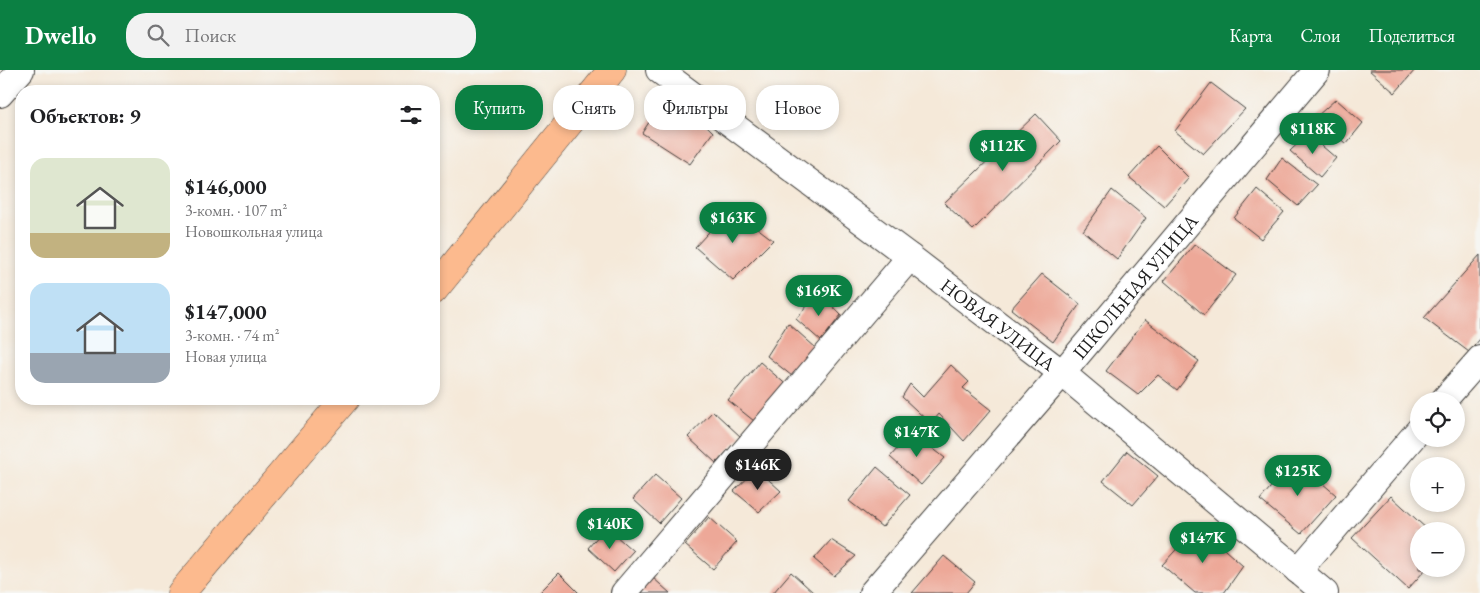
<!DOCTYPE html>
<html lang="ru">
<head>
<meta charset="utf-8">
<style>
  body { margin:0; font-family:"EB Garamond",serif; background:#f2f2f2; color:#202124; height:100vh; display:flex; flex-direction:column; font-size:19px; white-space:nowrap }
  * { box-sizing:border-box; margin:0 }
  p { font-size:16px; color:#757577 }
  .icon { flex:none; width:28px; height:28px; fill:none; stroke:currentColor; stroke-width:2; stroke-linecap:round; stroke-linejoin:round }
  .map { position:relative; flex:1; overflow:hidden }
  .side { position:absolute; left:15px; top:15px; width:425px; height:320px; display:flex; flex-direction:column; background:#fff; border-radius:20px; box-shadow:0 2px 8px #0003 }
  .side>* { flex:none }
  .hud { position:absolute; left:455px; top:15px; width:475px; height:45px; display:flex; gap:10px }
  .controls { position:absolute; left:1410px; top:322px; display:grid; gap:10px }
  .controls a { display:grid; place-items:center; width:55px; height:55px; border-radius:50%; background:#fff; box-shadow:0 2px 8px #0003; font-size:25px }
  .price { position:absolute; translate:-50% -42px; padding:0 11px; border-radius:18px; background:#0b8043; color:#fff; font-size:16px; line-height:32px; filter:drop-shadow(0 1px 2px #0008) }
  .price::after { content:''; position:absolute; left:50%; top:30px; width:15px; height:11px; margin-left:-8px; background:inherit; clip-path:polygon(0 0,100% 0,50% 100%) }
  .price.on { background:#222; color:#fff }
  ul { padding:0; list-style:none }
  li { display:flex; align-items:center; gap:15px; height:125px; padding:0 15px }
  li span { display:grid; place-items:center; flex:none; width:140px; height:100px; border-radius:15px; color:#555 }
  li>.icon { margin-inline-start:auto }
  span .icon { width:60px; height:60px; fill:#fffc; stroke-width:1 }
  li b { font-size:21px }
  h2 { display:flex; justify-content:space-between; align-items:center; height:60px; padding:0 15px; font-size:21px }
  .pill { padding:0 18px; border-radius:20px; background:#fff; box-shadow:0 2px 8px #0003; font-size:18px; line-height:45px }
  .pill.on { background:#0b8043; color:#fff }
  header { display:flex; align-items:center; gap:30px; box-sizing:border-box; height:70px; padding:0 25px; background:#0b8043; color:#fff }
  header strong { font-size:24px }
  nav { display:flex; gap:28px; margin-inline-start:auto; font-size:18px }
  .search { width:350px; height:45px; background:#f2f2f2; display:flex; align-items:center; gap:12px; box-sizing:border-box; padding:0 18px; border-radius:20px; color:#757577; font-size:19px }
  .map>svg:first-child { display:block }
</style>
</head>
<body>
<header>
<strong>Dwello</strong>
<div class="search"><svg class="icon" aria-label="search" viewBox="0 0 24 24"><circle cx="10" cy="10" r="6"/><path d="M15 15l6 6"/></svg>Поиск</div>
<nav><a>Карта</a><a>Слои</a><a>Поделиться</a></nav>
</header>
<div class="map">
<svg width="1480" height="523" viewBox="0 0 1480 523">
  <rect width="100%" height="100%" fill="#f6f6f2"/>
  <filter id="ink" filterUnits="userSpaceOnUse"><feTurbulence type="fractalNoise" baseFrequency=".02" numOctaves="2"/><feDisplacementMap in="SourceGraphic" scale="10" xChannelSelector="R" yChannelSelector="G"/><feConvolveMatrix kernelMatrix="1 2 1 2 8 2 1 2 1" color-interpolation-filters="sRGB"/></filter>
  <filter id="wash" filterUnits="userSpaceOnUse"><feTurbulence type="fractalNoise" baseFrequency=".0096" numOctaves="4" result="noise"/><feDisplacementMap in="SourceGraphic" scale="20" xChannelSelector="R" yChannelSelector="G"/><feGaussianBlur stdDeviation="1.12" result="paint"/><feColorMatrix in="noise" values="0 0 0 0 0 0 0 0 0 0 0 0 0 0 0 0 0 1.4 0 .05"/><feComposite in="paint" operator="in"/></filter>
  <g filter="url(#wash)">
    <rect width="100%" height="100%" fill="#f5e9d9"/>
    <g id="blocks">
      <g fill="#eda898">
        <path d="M1369,0H1415L1395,23Z"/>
        <path d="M1211,13L1245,39L1203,84L1175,61Z"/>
        <path d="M670,20L713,62L690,94L642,63Z"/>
        <path d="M1336,29L1363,53L1346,74L1316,47Z"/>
        <path d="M1036,44L1061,71L973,160L944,133Z"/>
        <path d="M1308,64L1336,88L1320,107L1290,81Z"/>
        <path d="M1157,76L1189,108L1164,136L1129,107Z"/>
        <path d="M1282,88L1317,115L1298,136L1267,110Z"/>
        <path d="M1257,119L1284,142L1261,169L1234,148Z"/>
        <path d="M1112,120L1146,148L1117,189L1083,161Z"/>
        <path d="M731,138L773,170L733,210L695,177Z"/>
        <path d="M1195,174L1236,205L1204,245L1164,211Z"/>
        <path d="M1480,185V269L1469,282L1424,248Z"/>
        <path d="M1042,204L1080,234L1053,272L1011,239Z"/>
        <path d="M819,222L841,245L821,271L796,249Z"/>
        <path d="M1145,250L1199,291L1177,320L1158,305L1138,325L1106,301Z"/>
        <path d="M788,253L816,278L792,306L767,286Z"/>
        <path d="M760,292L790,318L754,351L728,330Z"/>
        <path d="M951,295L969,312L963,318L991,340L964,371L939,344L931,354L902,327L910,314L923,327Z"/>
        <path d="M713,341L741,367L716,393L688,367Z"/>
        <path d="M912,362L945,388L921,415L890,387Z"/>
        <path d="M1127,381L1158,406L1133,435L1103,411Z"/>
        <path d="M1294,389L1336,425L1301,464L1260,430Z"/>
        <path d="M877,397L910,425L882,457L849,431Z"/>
        <path d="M757,399L781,421L759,442L734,421Z"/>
        <path d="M655,405L681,428L659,453L633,429Z"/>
        <path d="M1391,426L1429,461H1419V499H1426L1408,519L1352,468Z"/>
        <path d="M709,447L737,472L713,499L685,475Z"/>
        <path d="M1198,456L1243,496L1224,523H1195L1162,495Z"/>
        <path d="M606,457L633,481L614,502L588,478Z"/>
        <path d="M831,470L856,486L834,506L814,489Z"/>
        <path d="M944,486L975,512L966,523H912Z"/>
        <path d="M791,502L814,523H773Z"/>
        <path d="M559,503L579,523H539Z"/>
        <path d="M652,507L670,523H638Z"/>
      </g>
    </g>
  </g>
  <g filter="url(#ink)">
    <use href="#blocks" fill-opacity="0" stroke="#3d3b38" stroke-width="1"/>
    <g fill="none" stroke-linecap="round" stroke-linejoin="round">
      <g stroke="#3d3b38" stroke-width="28">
        <g id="minor">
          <path id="s1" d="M659,0L910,187L1062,303L1325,523"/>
          <path d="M0,24L21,0"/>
          <path d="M1443,331L1480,289"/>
          <path d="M1298,501L1419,360"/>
          <path d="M624,523L910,187"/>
          <path id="s2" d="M872,523L1062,303L1317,0"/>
        </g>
      </g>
      <g stroke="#3d3b38" stroke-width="29">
        <g id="major">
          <path d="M434,220L612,0"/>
          <path d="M181,523L345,329"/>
        </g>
      </g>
      <use href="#minor" stroke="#fff" stroke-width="26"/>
      <use href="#major" stroke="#fcba8e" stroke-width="28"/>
    </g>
  </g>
  <g text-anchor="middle" stroke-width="5" stroke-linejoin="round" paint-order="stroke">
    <g font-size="19" fill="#1c1c1c" stroke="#f6f6f2">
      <text dy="7" stroke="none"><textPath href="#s2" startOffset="404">ШКОЛЬНАЯ УЛИЦА</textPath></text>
      <text dy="7" stroke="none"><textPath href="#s1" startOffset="424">НОВАЯ УЛИЦА</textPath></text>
    </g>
  </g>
</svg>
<div class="controls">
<a><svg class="icon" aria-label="locate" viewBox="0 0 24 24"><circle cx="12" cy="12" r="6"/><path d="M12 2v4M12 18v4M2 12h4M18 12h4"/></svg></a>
<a>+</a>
<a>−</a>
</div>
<b class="price" style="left:1313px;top:85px">$118K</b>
<b class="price" style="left:1003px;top:102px">$112K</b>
<b class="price" style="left:733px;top:174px">$163K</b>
<b class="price" style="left:819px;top:247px">$169K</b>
<b class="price" style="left:917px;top:388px">$147K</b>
<b class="price on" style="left:758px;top:421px">$146K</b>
<b class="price" style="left:1298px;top:427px">$125K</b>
<b class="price" style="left:610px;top:480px">$140K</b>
<b class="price" style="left:1203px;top:494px">$147K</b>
<div class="hud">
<a class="pill on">Купить</a>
<a class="pill">Снять</a>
<a class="pill">Фильтры</a>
<a class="pill">Новое</a>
</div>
<section class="side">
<h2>Объектов: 9<svg class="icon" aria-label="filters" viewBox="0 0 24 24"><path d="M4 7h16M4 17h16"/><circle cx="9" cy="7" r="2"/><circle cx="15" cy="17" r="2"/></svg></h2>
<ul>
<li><span style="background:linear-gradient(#dfe7d0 75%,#c2b280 0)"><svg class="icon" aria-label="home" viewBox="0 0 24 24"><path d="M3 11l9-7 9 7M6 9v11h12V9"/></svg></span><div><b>$146,000</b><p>3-комн. · 107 m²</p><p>Новошкольная улица</p></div></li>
<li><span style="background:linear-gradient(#bfe0f5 70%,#9aa5b1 0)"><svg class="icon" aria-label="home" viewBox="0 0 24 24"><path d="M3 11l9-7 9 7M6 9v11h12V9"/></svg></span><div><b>$147,000</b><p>3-комн. · 74 m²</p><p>Новая улица</p></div></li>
</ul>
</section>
</div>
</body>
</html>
